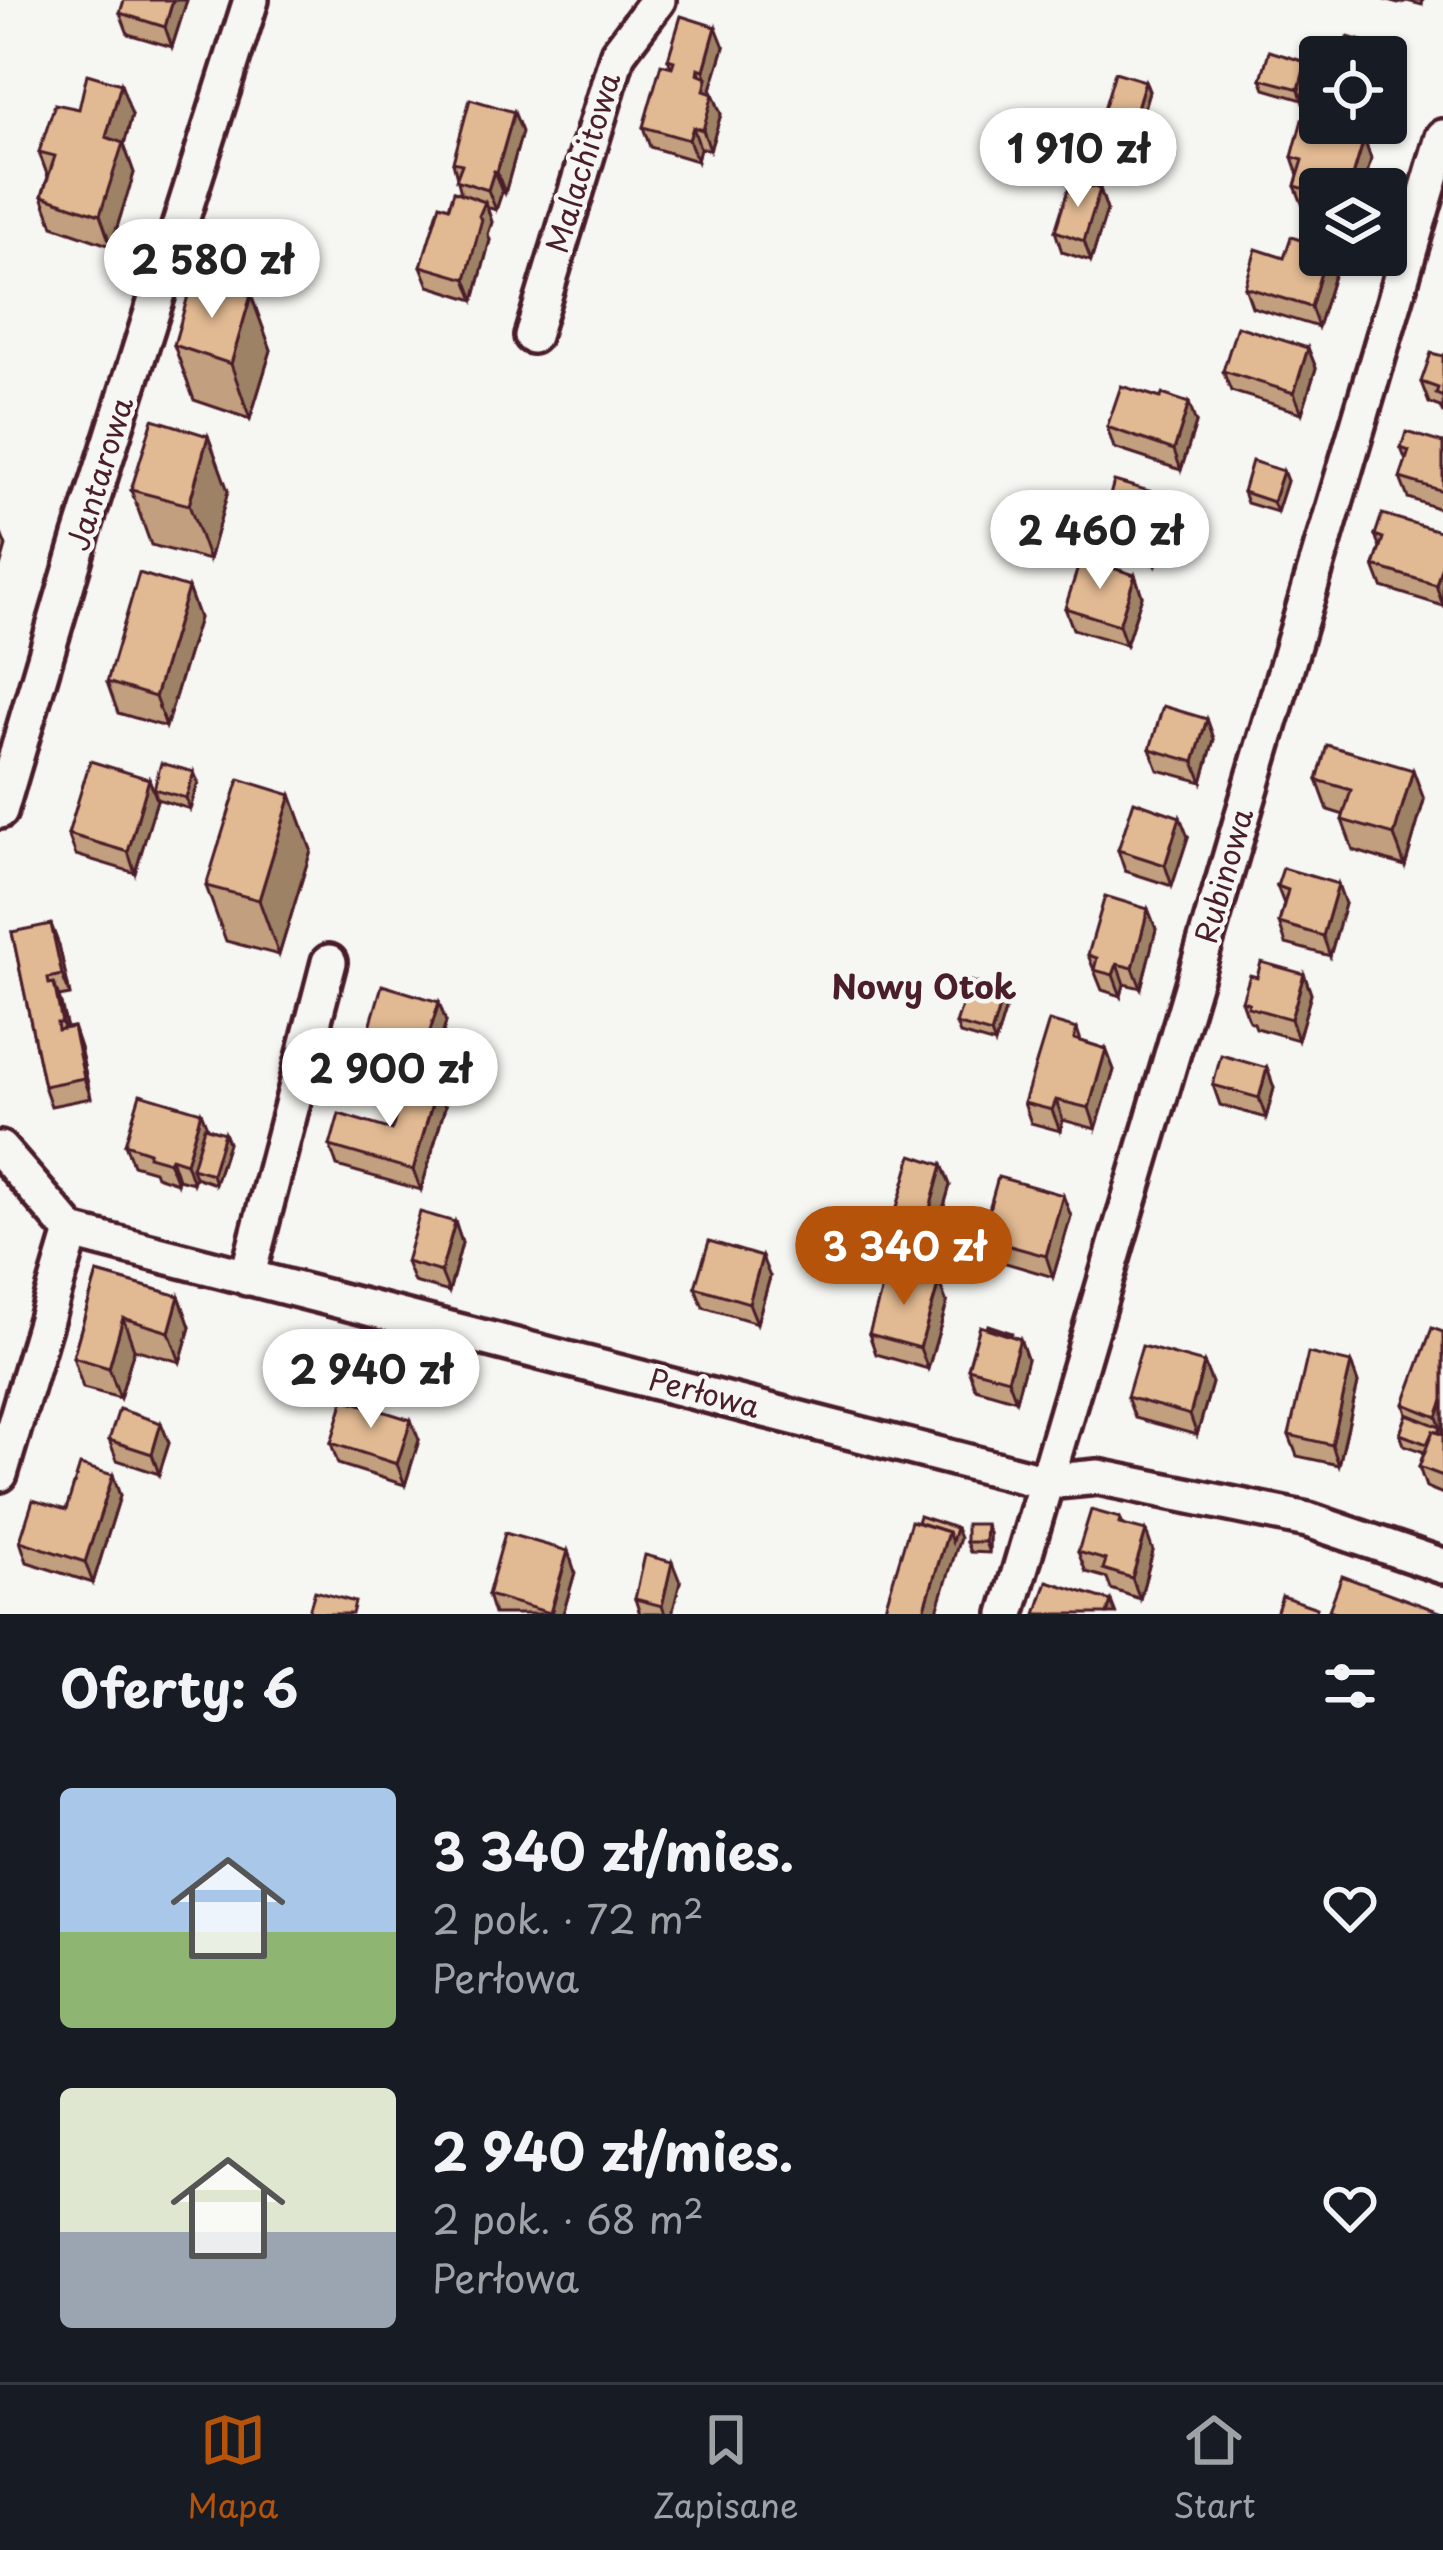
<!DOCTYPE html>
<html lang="pl">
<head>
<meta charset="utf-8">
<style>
  body { margin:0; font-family:"Playpen Sans",sans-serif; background:#242831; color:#f1f3f6; height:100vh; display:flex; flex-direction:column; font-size:45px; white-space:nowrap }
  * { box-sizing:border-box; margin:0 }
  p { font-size:39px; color:#9ea1a6 }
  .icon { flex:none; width:66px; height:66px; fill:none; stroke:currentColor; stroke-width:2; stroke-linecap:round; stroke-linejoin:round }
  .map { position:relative; height:1614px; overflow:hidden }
  .side { display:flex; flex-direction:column; background:#171b24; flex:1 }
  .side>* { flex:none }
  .fabs { position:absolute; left:1299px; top:36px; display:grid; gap:24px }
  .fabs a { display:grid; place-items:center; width:108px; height:108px; border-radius:12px; background:#171b24; box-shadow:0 3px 9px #0004; font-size:60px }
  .price { position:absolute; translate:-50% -102px; padding:0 27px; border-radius:42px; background:#fff; color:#222; font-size:39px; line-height:78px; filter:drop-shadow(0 3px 6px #0008) }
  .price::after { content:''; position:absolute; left:50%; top:72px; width:36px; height:27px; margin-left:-18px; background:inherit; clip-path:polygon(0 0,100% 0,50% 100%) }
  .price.on { background:#b45309; color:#fff }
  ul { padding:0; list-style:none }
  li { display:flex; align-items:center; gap:36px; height:300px; padding:0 60px }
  li span { display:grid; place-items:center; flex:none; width:336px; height:240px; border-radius:12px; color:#555 }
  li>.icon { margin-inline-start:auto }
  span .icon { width:144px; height:144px; fill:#fffc; stroke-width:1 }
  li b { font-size:51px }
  h2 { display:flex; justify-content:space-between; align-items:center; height:144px; padding:0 60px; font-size:51px }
  .menu { display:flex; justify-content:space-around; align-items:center; height:168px; border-top:3px solid #363941; background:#171b24; font-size:33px; color:#9ea1a6 }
  .menu a { display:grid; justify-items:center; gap:6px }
  .menu .on { color:#b45309 }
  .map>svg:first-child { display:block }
</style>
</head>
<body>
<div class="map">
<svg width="1443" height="1614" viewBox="0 0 1443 1614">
  <rect width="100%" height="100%" fill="#f6f6f2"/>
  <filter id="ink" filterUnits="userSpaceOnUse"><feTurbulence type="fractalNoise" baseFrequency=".00833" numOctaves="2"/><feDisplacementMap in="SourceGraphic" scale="24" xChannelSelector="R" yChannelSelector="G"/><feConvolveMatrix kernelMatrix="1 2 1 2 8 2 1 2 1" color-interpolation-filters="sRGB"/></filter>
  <g filter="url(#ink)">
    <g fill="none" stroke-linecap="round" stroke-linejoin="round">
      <g stroke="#4a1f2b" stroke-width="42">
        <g id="minor">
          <path d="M532,336L618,53L658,0"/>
          <path d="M0,811L81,536L251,0"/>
          <path d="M0,1149L72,1232L1046,1482L1098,1477L1308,1520L1443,1566"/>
          <path d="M247,1278L329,962"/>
          <path d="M0,1474L72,1232"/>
          <path d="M1007,1614L1443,137"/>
        </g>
      </g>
      <use href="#minor" stroke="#f6f6f2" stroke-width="33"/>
    </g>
    <g fill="#c29f7e" stroke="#4a1f2b" stroke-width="3">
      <path d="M187,0L172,47L128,34L120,13Z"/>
      <path d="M1384,0H1423L1422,5L1407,1L1398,4Z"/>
      <path d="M724,47L711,89L721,114L710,150L700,148L697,161L650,147L643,127L671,67L668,59Z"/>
      <path d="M1306,62L1310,72L1302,100L1265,89L1261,79Z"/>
      <path d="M1145,81L1149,91L1130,154L1100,146L1096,136Z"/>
      <path d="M79,109L132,115L124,145L134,173L111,246L53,226L42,196L48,177L39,152Z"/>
      <path d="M514,112L522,132L505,193L502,192L496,210L487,207L492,222L488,234L490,240L474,300L429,286L421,266L449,207L461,193L453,162Z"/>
      <path d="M1364,139L1371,159L1320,189V211L1303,206L1295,186L1298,175L1292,157Z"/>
      <path d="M1100,189L1107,210L1091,261L1062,252L1055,231Z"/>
      <path d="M1320,255H1330L1336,269L1318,327L1252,307L1245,287Z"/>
      <path d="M251,295L271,350L250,419L194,400L174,345Z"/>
      <path d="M1308,348L1316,368L1302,413L1231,391L1223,371Z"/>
      <path d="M1443,356V414L1440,407L1429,403L1421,382Z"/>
      <path d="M1196,423L1181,470L1114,448L1107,427Z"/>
      <path d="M208,436L228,491L209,560L151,545L131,490Z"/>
      <path d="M1443,443V510L1408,498L1400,478L1406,461L1401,448Z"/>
      <path d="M1283,471L1287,481L1277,512L1247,503L1243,492Z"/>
      <path d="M1163,495L1170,515L1156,565L1107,552L1100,531Z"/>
      <path d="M1443,532V606L1382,587L1374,566L1380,548L1375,535Z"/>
      <path d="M1135,575L1142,596L1126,645L1073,629L1065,608Z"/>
      <path d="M188,588L199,618L166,727L118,713L107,682Z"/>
      <path d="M1207,719L1214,739L1202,782L1158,770L1150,749Z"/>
      <path d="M1413,770L1424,800L1405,866L1353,850L1342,820L1344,815L1328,810L1317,780Z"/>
      <path d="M149,779L157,800L135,873L76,855L68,834Z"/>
      <path d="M198,782L190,809L157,799L154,789Z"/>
      <path d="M291,795L311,850L279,955L226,941L206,886Z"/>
      <path d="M1188,837L1172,886L1125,871L1118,850Z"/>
      <path d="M1277,886L1345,904L1330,956L1286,944L1279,923L1284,904Z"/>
      <path d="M1148,909L1156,929L1141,988L1124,984L1121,996L1102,990L1088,955Z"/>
      <path d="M12,932L59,945L70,995L59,997L67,1028L73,1027L80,1048L91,1098L51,1106L44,1086Z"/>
      <path d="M1304,974L1311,994L1298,1040L1256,1028L1254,1023L1249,1021L1242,1001L1257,977Z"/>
      <path d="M1004,991L1008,1001L995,1044L960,1034L956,1024Z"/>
      <path d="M446,1022L431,1075L374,1058L367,1037Z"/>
      <path d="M1077,1029L1081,1041L1106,1049L1114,1070L1096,1129L1063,1120L1060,1131L1031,1123L1024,1103Z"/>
      <path d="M1267,1068L1274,1088L1266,1118L1220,1105L1213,1085Z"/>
      <path d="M445,1107L421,1190L337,1166L330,1146L392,1130Z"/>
      <path d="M201,1112L207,1128L224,1133L228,1143L215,1184L195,1177L193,1183L178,1179L177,1183L156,1176L154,1171L133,1165L125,1144Z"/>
      <path d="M942,1165L950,1185L929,1258L898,1249L891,1228Z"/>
      <path d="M1071,1216L1053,1277L989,1258L981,1238Z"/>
      <path d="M455,1222L462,1243L449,1292L414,1282L406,1262Z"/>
      <path d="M97,1273L179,1296L190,1327L180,1362L134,1349L120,1398L83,1388L73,1357Z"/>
      <path d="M770,1277L757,1323L703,1307L695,1287Z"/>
      <path d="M947,1303L928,1369L876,1354L869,1334Z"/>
      <path d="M1443,1332V1494L1426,1487L1419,1467L1424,1452L1404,1445L1400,1434L1407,1414L1404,1404Z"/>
      <path d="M1013,1337L1020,1339L1027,1359L1016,1400L975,1388L968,1368Z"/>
      <path d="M1204,1363L1212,1383L1197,1435L1135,1418L1127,1397Z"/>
      <path d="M1351,1363L1358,1383L1339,1465L1297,1456L1289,1435Z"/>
      <path d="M161,1423L169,1443L159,1474L117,1460L109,1440Z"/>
      <path d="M419,1440L405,1485L338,1464L331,1443Z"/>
      <path d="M113,1475L120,1496L93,1583L27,1562L20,1541Z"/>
      <path d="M1120,1518L1123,1525L1153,1551L1140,1599L1111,1589L1107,1578L1086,1572L1078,1552Z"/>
      <path d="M989,1534V1553L970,1552L966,1542Z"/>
      <path d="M575,1572L563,1614H494L488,1595Z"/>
      <path d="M680,1582L672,1614H640L635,1599Z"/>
    </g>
    <g fill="#9e8266" stroke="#4a1f2b" stroke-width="3">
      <path d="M173,0H187L172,47L165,27Z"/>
      <path d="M716,27L724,47L711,89L721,114L710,150L703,130L697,74L698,68L705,86L707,79L704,70Z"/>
      <path d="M1392,50L1400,70L1386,118V72Z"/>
      <path d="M1306,62L1310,72L1302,100L1299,89Z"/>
      <path d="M1145,81L1149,91L1130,154L1126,144Z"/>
      <path d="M121,84L132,115L124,145L134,173L111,246L100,215L106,137Z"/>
      <path d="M514,112L522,132L505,193L497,172Z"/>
      <path d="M693,127L700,148L697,161L689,140Z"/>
      <path d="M1364,139L1371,159L1363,189H1349Z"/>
      <path d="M494,171L502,192L496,210L488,190Z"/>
      <path d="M1100,189L1107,210L1091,261L1084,241Z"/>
      <path d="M485,202L492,222L488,234L490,240L474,300L466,279L479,216Z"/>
      <path d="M1326,255H1330L1336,269L1318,327L1311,307Z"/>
      <path d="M251,295L271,350L250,419L231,364Z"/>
      <path d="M1308,348L1316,368L1302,413L1294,393Z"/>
      <path d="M1189,403L1196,423L1181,470L1174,450Z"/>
      <path d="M208,436L228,491L209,560L189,505Z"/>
      <path d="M1283,471L1287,481L1277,512L1273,502Z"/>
      <path d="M1163,495L1170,515L1156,565L1148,545Z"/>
      <path d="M0,531L6,546L0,567Z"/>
      <path d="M1443,561V606L1436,585Z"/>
      <path d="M1135,575L1142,596L1126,645L1119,625Z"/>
      <path d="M188,588L199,618L166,727L155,697Z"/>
      <path d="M1207,719L1214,739L1202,782L1194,762Z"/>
      <path d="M1413,770L1424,800L1405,866L1394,835Z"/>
      <path d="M194,772L198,782L190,809L186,798Z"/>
      <path d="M149,779L157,800L135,873L128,852Z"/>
      <path d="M291,795L311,850L279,955L259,900Z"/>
      <path d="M1180,817L1188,837L1172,886L1165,865Z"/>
      <path d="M1338,884L1345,904L1330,956L1323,936Z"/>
      <path d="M1148,909L1156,929L1141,988L1133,968Z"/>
      <path d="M51,924L59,945L70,995L62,975Z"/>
      <path d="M1117,964L1124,984L1121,996L1113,975Z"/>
      <path d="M1304,974L1311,994L1298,1040L1291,1019Z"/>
      <path d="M54,983L61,1004L70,1043L62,1023Z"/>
      <path d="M1004,991L1008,1001L995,1044L991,1034Z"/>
      <path d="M439,1002L446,1022L431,1075L423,1054Z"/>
      <path d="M73,1027L80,1048L91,1098L84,1078Z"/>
      <path d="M1106,1049L1114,1070L1096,1129L1089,1108Z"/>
      <path d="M1267,1068L1274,1088L1266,1118L1259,1098Z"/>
      <path d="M437,1087L445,1107L421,1190L413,1170Z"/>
      <path d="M1056,1100L1063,1120L1060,1131L1052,1110Z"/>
      <path d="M201,1112L209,1132L192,1168L195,1177L193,1183L186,1163Z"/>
      <path d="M224,1133L228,1143L215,1184L212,1174Z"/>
      <path d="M171,1158L178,1179L177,1183L169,1162Z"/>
      <path d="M942,1165L950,1185L929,1258L922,1237Z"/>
      <path d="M1063,1195L1071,1216L1053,1277L1046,1256Z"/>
      <path d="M455,1222L462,1243L449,1292L441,1272Z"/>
      <path d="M762,1257L770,1277L757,1323L749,1303Z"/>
      <path d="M939,1282L947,1303L928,1369L920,1348Z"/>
      <path d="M179,1296L190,1327L180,1362L169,1332Z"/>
      <path d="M123,1318L134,1349L120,1398L109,1368Z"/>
      <path d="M1020,1339L1027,1359L1016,1400L1008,1379Z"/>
      <path d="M1204,1363L1212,1383L1197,1435L1190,1415Z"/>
      <path d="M1351,1363L1358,1383L1339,1465L1332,1445Z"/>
      <path d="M1443,1400V1435L1437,1417Z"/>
      <path d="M411,1420L419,1440L405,1485L397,1464Z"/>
      <path d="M161,1423L169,1443L159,1474L152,1454Z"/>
      <path d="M113,1475L120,1496L93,1583L85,1562Z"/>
      <path d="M986,1524L989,1534V1553L985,1542Z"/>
      <path d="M956,1528L960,1538L936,1614H923L948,1532Z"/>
      <path d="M1146,1531L1153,1551L1140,1599L1132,1578Z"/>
      <path d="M568,1551L575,1572L563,1614H551Z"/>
      <path d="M672,1562L680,1582L672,1614H665L662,1606Z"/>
      <path d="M1111,1601L1116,1614H1107Z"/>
    </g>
    <g fill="#e1b992" stroke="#4a1f2b" stroke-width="3">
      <path d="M124,0H173L165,27L120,13Z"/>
      <path d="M681,16L716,27L704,70L698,68L697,74L707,78L704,91L713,94L703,130L693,127L689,140L643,127L661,64L672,67L674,61L668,59Z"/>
      <path d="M1348,37L1392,50L1386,72V57H1342Z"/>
      <path d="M1269,51L1306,62L1299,89L1261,79Z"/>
      <path d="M1115,72L1145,81L1126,144L1096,136Z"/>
      <path d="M87,74L121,84L106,137L123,143L100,215L42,196L55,156L39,152L55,104L79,109Z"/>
      <path d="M470,99L514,112L497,172L494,171L488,190L456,180L462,164L453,162Z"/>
      <path d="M1302,120L1364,139L1349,189H1320V193L1295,186L1303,160L1292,157Z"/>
      <path d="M1071,180L1100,189L1084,241L1055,231Z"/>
      <path d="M454,191L485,202L479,216L482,219L466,279L421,266L440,204L449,207Z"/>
      <path d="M1291,237L1320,246V255H1326L1311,307L1245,287L1256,249L1284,258Z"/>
      <path d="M193,278L251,295L231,364L174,345Z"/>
      <path d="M1237,326L1308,348L1294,393L1223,371Z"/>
      <path d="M1431,353L1443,356V397L1436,394L1438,388L1421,382Z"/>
      <path d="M1121,386L1161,398L1162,394L1189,403L1174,450L1107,427Z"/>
      <path d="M153,419L208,436L189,505L131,490Z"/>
      <path d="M1406,432L1443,443V491L1400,478L1409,451L1401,448Z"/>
      <path d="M1252,461L1283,471L1273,502L1243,492Z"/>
      <path d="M1114,481L1163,495L1148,545L1100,531Z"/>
      <path d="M1382,514L1443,532V561L1436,585L1374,566L1383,538L1375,535Z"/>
      <path d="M1081,558L1135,575L1119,625L1065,608Z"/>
      <path d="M139,573L188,588L155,697L107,682Z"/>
      <path d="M1163,706L1207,719L1194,762L1150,749Z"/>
      <path d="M1327,745L1413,770L1394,835L1342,820L1351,790L1317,780Z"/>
      <path d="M90,761L149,779L128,852L68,834Z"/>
      <path d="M161,763L194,772L186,798L154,789Z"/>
      <path d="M239,779L291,795L259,900L206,886Z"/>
      <path d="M1134,801L1180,817L1165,865L1118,850Z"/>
      <path d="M1283,868L1338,884L1323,936L1279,923L1288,890L1277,886Z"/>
      <path d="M1105,896L1148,909L1133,968L1117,964L1113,975L1094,970L1097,958L1088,955Z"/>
      <path d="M51,924L62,975L48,978L49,984L54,983L62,1023H57L58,1030L73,1027L84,1078L44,1086L12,932Z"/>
      <path d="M1261,962L1304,974L1291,1019L1248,1007L1249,1003L1242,1001L1250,975L1257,977Z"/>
      <path d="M970,981L1004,991L991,1034L956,1024Z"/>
      <path d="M382,985L439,1002L423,1054L367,1037Z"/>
      <path d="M1049,1021L1077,1029L1074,1039L1106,1049L1089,1108L1056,1100L1052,1110L1024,1103Z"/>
      <path d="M1221,1055L1267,1068L1259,1098L1213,1085Z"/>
      <path d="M407,1078L437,1087L413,1170L330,1146L339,1114L392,1130Z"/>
      <path d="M140,1094L201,1112L186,1163L171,1158L169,1162L148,1156L149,1152L125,1144Z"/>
      <path d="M204,1127L224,1133L212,1174L192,1168Z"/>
      <path d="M912,1155L942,1165L922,1237L891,1228Z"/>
      <path d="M998,1177L1063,1195L1046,1256L981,1238Z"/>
      <path d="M420,1212L455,1222L441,1272L406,1262Z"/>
      <path d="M709,1241L762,1257L749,1303L695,1287Z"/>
      <path d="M888,1267L939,1282L920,1348L869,1334Z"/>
      <path d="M97,1273L179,1296L169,1332L123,1318L109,1368L73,1357Z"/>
      <path d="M988,1325L1012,1333L1011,1336L987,1328Z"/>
      <path d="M980,1326L1020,1339L1008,1379L968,1368Z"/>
      <path d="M1432,1328L1443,1332V1400L1437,1417L1404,1404Z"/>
      <path d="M1142,1346L1204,1363L1190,1415L1127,1397Z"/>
      <path d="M1308,1353L1351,1363L1332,1445L1289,1435Z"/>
      <path d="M344,1399L411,1420L397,1464L331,1443Z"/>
      <path d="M119,1409L161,1423L152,1454L109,1440Z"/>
      <path d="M1407,1414L1440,1427L1438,1433L1433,1431L1427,1444L1400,1434Z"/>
      <path d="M1433,1431L1443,1435V1476L1419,1467Z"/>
      <path d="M80,1465L113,1475L85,1562L20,1541L33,1500L66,1510Z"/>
      <path d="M1091,1510L1120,1518L1119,1524L1146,1531L1132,1578L1103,1569L1106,1560L1078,1552Z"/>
      <path d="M919,1516L956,1528L952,1542L948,1532L917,1522Z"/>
      <path d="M911,1521L948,1532L923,1614H883Z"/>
      <path d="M966,1524H986L985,1542H966Z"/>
      <path d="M505,1533L568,1551L550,1613L488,1595Z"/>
      <path d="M645,1555L672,1562L662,1606L635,1599Z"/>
      <path d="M1342,1576L1443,1613V1614H1340L1329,1610Z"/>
      <path d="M1047,1581L1111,1601L1107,1614H1036Z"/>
      <path d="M315,1591L355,1602L352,1614H308Z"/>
      <path d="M1282,1596L1317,1608L1315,1614H1276Z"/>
    </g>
  </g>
  <g text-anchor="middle" stroke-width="9" stroke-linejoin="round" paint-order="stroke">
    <g font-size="30" fill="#4a1f2b" stroke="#f6f6f2">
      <text transform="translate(584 163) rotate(-73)" y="10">Malachitowa</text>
      <text transform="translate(101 474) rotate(-73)" y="10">Jantarowa</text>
      <text transform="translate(1225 876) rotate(-74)" y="10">Rubinowa</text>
      <text transform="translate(704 1394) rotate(15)" y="10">Perłowa</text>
    </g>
    <g font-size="33" font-weight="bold" fill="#4a1f2b" stroke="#f6f6f2">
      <text x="924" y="999">Nowy Otok</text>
    </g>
  </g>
</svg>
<div class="fabs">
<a><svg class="icon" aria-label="locate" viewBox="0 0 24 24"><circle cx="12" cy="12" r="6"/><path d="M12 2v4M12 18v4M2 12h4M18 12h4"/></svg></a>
<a><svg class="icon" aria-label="layers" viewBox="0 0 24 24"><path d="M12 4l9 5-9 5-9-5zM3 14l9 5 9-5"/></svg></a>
</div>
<b class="price" style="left:1078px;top:210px">1 910 zł</b>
<b class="price" style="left:212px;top:321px">2 580 zł</b>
<b class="price" style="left:1100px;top:592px">2 460 zł</b>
<b class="price" style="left:390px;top:1130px">2 900 zł</b>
<b class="price on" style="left:904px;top:1308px">3 340 zł</b>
<b class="price" style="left:371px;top:1431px">2 940 zł</b>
</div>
<section class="side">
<h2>Oferty: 6<svg class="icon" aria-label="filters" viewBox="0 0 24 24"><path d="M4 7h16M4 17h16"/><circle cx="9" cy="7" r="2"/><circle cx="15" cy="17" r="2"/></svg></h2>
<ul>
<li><span style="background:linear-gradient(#a9c7e8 60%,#8fb573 0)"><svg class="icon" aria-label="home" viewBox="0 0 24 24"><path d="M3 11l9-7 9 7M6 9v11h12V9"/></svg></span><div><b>3 340 zł/mies.</b><p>2 pok. · 72 m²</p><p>Perłowa</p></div><svg class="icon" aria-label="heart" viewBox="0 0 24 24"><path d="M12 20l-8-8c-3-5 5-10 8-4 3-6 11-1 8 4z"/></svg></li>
<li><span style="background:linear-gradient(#dfe7d0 60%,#9aa5b1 0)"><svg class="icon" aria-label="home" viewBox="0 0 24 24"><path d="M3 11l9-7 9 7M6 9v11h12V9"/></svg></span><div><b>2 940 zł/mies.</b><p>2 pok. · 68 m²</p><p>Perłowa</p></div><svg class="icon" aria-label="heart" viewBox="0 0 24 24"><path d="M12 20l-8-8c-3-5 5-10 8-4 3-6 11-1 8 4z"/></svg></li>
</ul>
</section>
<nav class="menu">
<a class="on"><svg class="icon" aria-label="map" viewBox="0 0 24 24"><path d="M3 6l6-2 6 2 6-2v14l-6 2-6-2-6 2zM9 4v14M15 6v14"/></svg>Mapa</a>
<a><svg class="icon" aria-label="saved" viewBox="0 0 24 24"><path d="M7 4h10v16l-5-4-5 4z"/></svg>Zapisane</a>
<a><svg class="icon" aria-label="home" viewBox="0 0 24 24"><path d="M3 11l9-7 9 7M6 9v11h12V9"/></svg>Start</a>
</nav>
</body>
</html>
